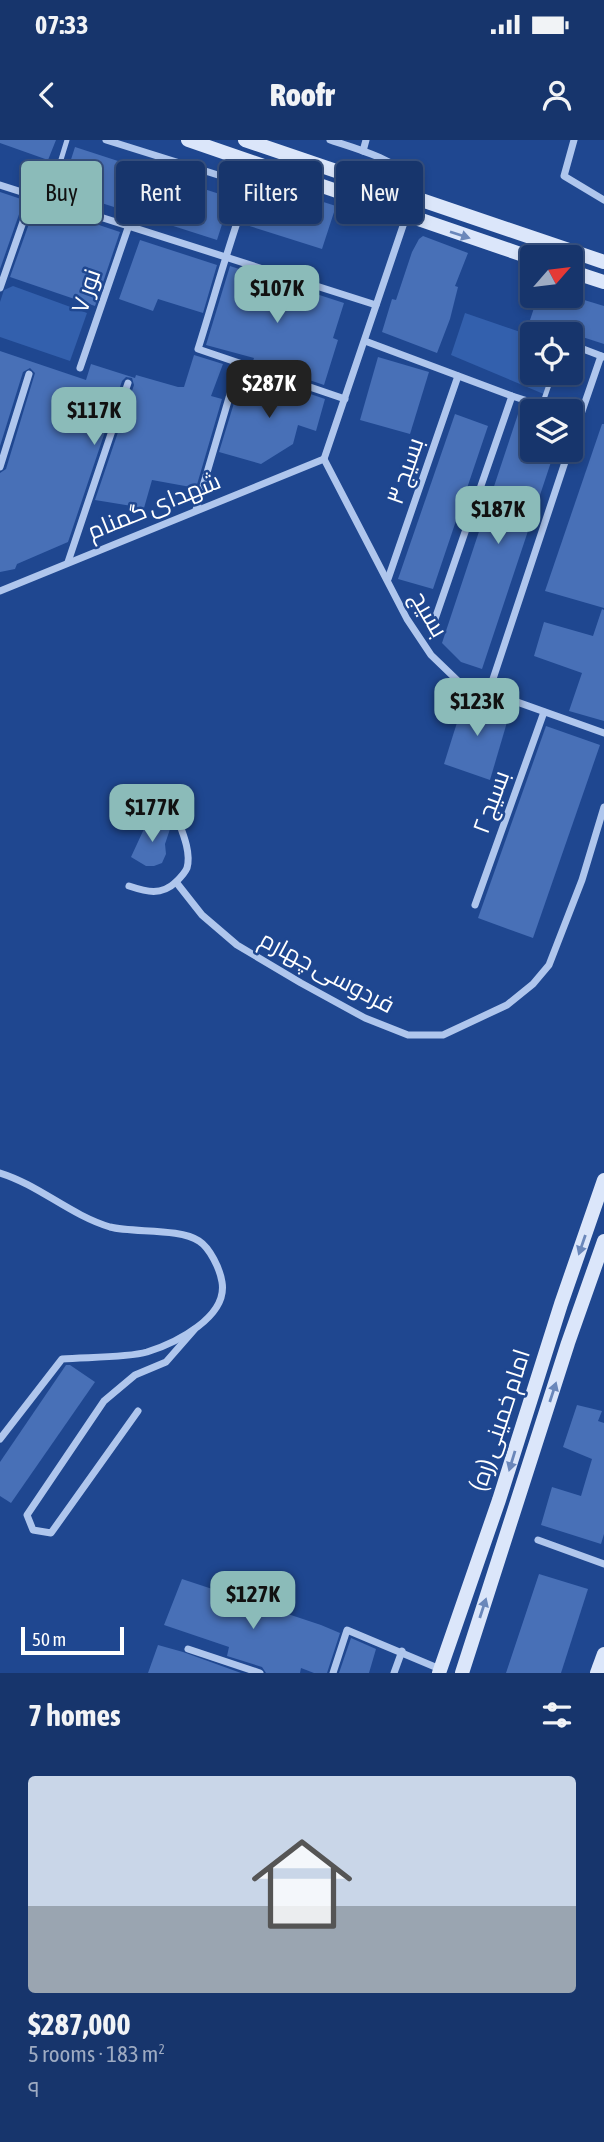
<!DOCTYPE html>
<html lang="en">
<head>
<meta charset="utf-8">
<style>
  body { margin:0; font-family:"Asap Condensed",Cairo,sans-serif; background:#244074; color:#f1f3f6; height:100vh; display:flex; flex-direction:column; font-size:26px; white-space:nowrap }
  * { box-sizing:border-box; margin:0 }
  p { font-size:23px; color:#9eabc2 }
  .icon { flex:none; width:38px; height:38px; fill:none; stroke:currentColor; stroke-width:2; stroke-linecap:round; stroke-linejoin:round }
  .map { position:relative; height:1533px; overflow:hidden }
  .side { display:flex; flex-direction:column; background:#17356c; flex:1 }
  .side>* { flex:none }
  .hud { position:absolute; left:21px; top:21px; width:564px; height:63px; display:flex; gap:14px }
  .needle { width:46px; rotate:62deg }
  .controls { position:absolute; left:520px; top:105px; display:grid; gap:14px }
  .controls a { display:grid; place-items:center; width:63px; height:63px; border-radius:7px; background:#17356c; box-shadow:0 4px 10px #0003,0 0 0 2px #36507f; font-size:35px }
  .scale { position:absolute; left:21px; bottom:18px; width:103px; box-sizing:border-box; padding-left:7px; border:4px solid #fff; border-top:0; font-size:19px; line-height:24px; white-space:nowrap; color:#fff; -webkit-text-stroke:5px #1f4790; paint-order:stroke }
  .price { position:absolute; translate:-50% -60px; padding:0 16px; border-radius:14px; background:#8bbbb9; color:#111; font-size:23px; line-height:46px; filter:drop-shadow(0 2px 4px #0008) }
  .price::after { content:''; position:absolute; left:50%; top:42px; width:21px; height:16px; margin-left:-10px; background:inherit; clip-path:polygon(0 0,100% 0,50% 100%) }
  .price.active { background:#222; color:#fff }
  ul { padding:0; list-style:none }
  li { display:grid; align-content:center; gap:14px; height:371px; padding:0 28px }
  li span { display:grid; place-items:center; height:217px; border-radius:7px; color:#555 }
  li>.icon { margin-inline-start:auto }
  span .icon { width:126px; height:126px; fill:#fffc; stroke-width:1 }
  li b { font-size:30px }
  h2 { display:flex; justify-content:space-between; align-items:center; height:84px; padding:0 28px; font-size:30px }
  .tag { padding:0 24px; border-radius:7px; background:#17356c; box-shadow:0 4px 10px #0003,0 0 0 2px #36507f; font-size:24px; line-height:63px }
  .tag.active { background:#8bbbb9; color:#111 }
  .status { display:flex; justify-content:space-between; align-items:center; height:49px; padding:0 35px; background:#17356c; direction:ltr }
  .status svg { height:19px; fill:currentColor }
  header { display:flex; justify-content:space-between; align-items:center; height:91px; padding:0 28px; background:#17356c; font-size:32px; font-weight:800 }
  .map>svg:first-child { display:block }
</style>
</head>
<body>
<div class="status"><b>07:33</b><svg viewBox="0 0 49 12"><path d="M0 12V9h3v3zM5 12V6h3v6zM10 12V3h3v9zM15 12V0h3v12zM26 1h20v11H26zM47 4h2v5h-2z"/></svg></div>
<header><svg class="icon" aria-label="back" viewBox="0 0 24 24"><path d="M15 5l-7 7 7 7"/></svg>Roofr<svg class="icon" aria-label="person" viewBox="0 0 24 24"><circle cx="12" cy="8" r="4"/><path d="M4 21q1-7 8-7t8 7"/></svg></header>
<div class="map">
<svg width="604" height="1533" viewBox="0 0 604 1533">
  <rect width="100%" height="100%" fill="#1f4790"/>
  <g fill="#3360ad">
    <path d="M13,146L87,173L70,221L0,197V162L4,150Z"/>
    <path d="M465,173L532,196V233H553L546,255L451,215Z"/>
  </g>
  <g fill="#4870b7">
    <path d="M0,0H56L48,20L0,3Z"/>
    <path d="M75,7L238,60L231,81L224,78L217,100L89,59L87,66L59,57Z"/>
    <path d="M254,40L336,66L322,109L243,84L256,47Z"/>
    <path d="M0,52L24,60L0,129Z"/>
    <path d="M36,64L120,92L95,166L10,137Z"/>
    <path d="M423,96L468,113L455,146L458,147L450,179L437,213L382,192L392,159L396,160L412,112L419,99Z"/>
    <path d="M140,100L217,125L203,173L158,159L153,171L119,159Z"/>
    <path d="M230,126L344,163L333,198L338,200L324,245L253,221L254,218L206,205Z"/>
    <path d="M538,156H571L604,166V204L530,180Z"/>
    <path d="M0,211L86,240L91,224L135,238L136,235L178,247H184L194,215L223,224L211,256L222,259L196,348L152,340L144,368L95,360L134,245L132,238L126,237L122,241L68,402L17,424L15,429L0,432V333L6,329L35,233L30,228L23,232L0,306Z"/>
    <path d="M378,217L429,232L410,294L360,280Z"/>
    <path d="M249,233L325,259L316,291L298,285L293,304L261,324L219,312L234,263L240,265Z"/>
    <path d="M520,268L532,272V310H555L482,529L461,522L442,503Z"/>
    <path d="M455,274L488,286L433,449L398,439Z"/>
    <path d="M602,284H604V468L545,451Z"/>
    <path d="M602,469L604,470V581L569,571L582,533L534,516L544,482L593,496Z"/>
    <path d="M465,557L510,572L490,640L444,624Z"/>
    <path d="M546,586L600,605L533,798L478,778Z"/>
    <path d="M149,678L170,689L165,704L166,714L162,723L154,726H146L131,717Z"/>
    <path d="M66,1225H70L95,1242L11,1363L0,1356V1322Z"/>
    <path d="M577,1265L602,1271L598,1281L604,1283V1394L601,1404L541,1385L552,1347L581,1356L592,1319L563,1307Z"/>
    <path d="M539,1434L588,1449L561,1533H506Z"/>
    <path d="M182,1439L321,1485L340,1493L327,1533H314L301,1528L300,1533H266L262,1527L227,1516L229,1507L164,1485Z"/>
    <path d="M351,1498L376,1509L369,1533H339Z"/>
    <path d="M158,1505L183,1512L241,1533H148Z"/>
  </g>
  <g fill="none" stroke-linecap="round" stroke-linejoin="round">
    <g stroke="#afc6ed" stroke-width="5">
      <path d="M48,62L67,0"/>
      <path d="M542,265L553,233"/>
    </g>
    <g stroke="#afc6ed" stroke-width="7">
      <path d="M106,0L250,45C230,99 215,155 198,209L345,259"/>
      <path d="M330,0C362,10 396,20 420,44V60"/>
      <path d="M574,0L564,36L604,60"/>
      <path d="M363,11L366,0"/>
      <path d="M0,45L376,165"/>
      <path d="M0,148L32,56"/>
      <path d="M365,201L512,256L559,271"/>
      <path d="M570,204L604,217"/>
      <path d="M80,228L128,88"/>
      <path d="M570,306L601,216"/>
      <path d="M324,319L407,479L431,515L458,541L604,593"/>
      <path d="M324,319L406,77"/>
      <path d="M0,327L29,234"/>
      <path d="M196,370L233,244"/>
      <path d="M68,422L128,243"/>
      <path d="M388,439L458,236"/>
      <path d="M0,451L324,319"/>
      <path d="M435,479L512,256"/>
      <path d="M489,551L569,310"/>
      <path d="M176,742L202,775L237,805L301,843L365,878L408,895H443L507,865L533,844L549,825L582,740L604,667"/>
      <path d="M129,746C147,752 161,756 176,742C180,738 185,733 187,728C191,714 184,696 179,683"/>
      <path d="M475,765L544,572"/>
      <path d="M0,1033C39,1045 70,1075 110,1087C133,1093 180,1088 199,1101C210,1108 220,1129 222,1142C228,1177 176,1203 147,1212C126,1218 85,1217 62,1219L0,1299"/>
      <path d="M138,1271L51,1393L33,1390L27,1375L104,1261L135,1235L166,1222L194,1190"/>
      <path d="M538,1400L604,1424"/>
      <path d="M188,1509L260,1533"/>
      <path d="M333,1533L347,1490L440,1529"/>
      <path d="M394,1533L402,1511"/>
    </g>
    <g stroke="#dbe6fa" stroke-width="14">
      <path d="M188,0L532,118"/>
      <path d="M245,0L604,122"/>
      <path d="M570,131L604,142"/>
      <path d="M439,1533L499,1360L561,1164L604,1040"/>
      <path d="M462,1533L568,1203L604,1101"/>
      <path d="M597,1533L604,1514"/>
    </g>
  </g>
  <defs><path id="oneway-solid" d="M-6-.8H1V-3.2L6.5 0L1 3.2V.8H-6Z" transform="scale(1.75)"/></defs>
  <g fill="#6a87ba">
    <use href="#oneway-solid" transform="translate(460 95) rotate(18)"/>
    <use href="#oneway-solid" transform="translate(582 1105) rotate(109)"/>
    <use href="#oneway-solid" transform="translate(553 1252) rotate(-72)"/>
    <use href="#oneway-solid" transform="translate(512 1321) rotate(107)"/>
    <use href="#oneway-solid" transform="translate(483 1468) rotate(-72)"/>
  </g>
  <g text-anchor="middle" stroke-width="5" stroke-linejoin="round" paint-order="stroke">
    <g font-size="24" fill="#fff" stroke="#1f4790">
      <text transform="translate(86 151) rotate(-71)" y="8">نور ۷</text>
      <text transform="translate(405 331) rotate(-71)" y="8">بسیج ۳</text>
      <text transform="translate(154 366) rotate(-22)" y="8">شهدای گمنام</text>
      <text transform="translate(429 474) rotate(60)" y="8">بسیج</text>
      <text transform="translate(491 662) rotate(-70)" y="8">بسیج ۲</text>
      <text transform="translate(327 832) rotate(28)" y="8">فردوسی چهارم</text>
      <text transform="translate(500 1280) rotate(-72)" y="8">امام خمینی (ره)</text>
    </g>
  </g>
</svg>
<div class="controls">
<a><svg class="needle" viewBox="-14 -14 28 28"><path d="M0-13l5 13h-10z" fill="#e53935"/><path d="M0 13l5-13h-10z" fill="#9eabc2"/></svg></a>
<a><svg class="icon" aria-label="locate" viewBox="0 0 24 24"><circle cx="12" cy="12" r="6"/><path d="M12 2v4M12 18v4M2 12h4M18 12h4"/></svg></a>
<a><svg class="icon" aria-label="layers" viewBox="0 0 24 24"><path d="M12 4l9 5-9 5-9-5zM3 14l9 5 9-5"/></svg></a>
</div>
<div class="scale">50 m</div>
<b class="price" style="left:277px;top:185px">$107K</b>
<b class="price active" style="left:269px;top:280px">$287K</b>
<b class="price" style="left:94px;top:307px">$117K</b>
<b class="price" style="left:498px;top:406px">$187K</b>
<b class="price" style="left:477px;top:598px">$123K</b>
<b class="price" style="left:152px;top:704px">$177K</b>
<b class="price" style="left:253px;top:1491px">$127K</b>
<div class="hud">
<a class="tag active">Buy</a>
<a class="tag">Rent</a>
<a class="tag">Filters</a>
<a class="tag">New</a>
</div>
</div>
<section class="side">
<h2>7 homes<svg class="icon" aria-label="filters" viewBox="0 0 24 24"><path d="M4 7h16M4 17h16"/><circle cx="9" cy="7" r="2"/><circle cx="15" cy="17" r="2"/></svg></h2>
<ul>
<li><span style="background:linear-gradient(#c9d6e8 60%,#9aa5b1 0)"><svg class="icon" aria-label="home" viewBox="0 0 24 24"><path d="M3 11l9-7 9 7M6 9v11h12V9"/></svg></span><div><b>$287,000</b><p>5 rooms · 183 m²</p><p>۹</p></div></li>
</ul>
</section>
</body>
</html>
